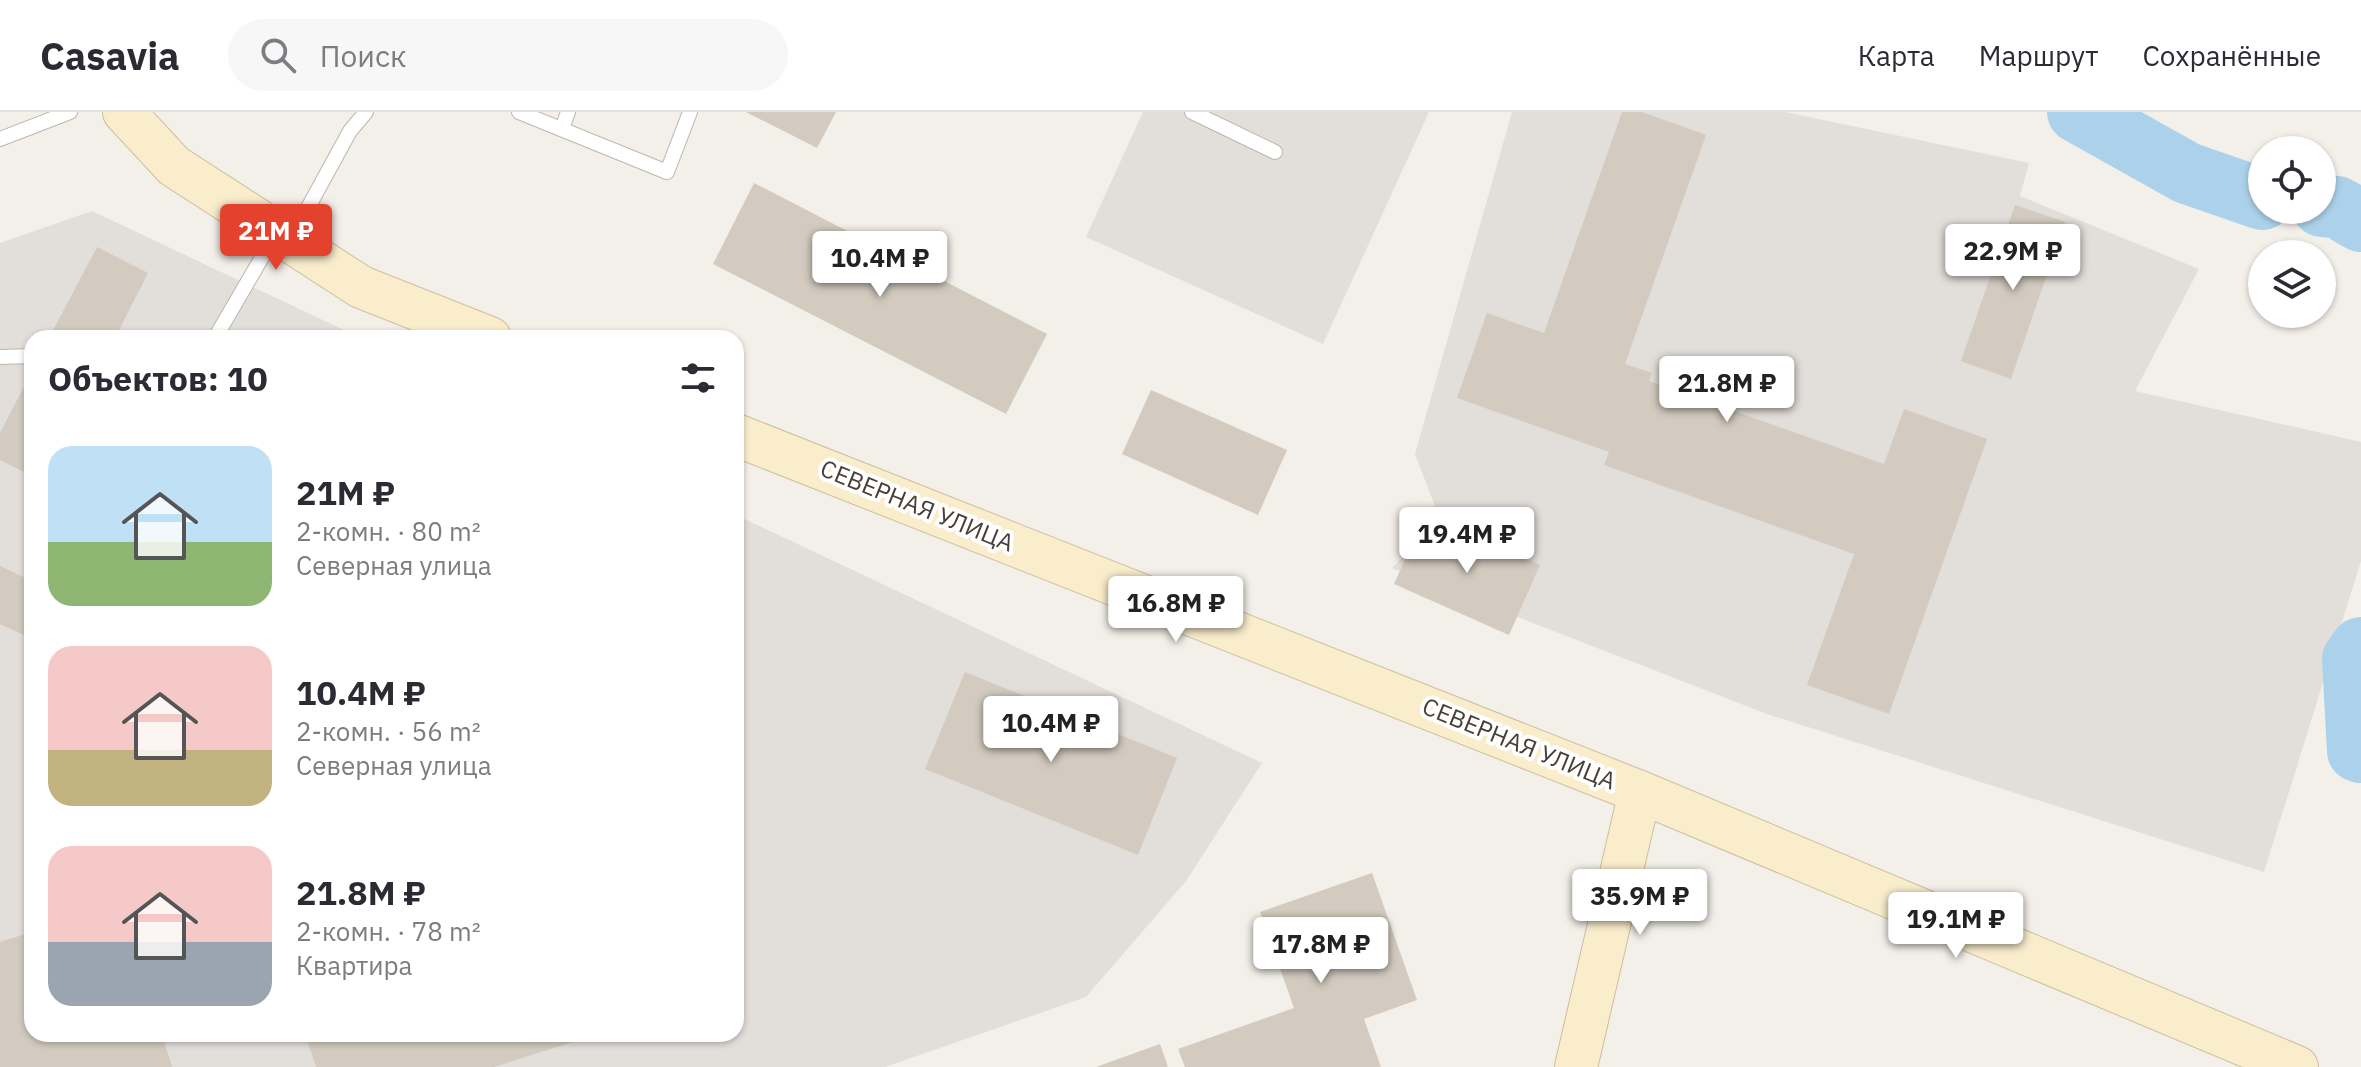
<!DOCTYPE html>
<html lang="ru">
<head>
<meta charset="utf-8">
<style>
  body { margin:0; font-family:"IBM Plex Sans",sans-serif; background:#f7f7f7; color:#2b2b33; height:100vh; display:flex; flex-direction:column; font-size:30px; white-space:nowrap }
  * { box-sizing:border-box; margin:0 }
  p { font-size:26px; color:#7c7c81 }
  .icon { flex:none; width:44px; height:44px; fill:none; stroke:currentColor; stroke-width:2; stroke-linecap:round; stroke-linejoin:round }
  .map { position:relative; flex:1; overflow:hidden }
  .panel { position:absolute; left:24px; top:218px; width:720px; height:712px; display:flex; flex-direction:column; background:#fff; border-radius:24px; box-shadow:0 2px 6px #0004 }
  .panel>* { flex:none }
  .tools { position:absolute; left:2248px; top:24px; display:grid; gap:16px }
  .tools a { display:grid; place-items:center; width:88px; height:88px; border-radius:50%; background:#fff; box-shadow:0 2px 6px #0004; font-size:40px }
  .price { position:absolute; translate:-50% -68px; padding:0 18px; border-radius:8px; background:#fff; color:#222; font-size:26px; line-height:52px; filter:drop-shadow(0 2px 4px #0008) }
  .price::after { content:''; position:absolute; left:50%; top:48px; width:24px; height:18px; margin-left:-12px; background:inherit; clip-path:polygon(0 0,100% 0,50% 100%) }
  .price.current { background:#e5422d; color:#fff }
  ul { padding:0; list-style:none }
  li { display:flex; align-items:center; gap:24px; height:200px; padding:0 24px }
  li span { display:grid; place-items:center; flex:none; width:224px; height:160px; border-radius:24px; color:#555 }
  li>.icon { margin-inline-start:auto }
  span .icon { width:96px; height:96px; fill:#fffc; stroke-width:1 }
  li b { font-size:34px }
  h2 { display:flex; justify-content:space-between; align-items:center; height:96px; padding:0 24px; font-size:34px }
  header { display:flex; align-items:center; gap:48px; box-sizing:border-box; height:112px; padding:0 40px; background:#fff; border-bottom:2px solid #e1e1e2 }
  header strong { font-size:38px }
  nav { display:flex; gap:44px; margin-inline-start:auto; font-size:28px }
  .search { width:560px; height:72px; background:#f7f7f7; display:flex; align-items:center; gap:20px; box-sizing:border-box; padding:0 28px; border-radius:44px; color:#7c7c81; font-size:30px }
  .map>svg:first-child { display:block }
</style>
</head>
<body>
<header>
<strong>Casavia</strong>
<div class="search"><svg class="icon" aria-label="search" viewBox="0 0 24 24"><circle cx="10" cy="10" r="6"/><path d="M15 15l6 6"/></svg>Поиск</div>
<nav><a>Карта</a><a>Маршрут</a><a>Сохранённые</a></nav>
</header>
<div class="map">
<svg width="2361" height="955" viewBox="0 0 2361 955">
  <rect width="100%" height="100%" fill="#f3efe9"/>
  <g fill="#e2deda">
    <path d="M1143,0H1429L1323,232L1086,125Z"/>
    <path d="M1512,0H1785L2029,51L2020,84L2199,157L2135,279L2361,330V449L2264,760L1767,602L1392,456L1440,407L1415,342Z"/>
    <path d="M92,99L361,226H32V922H736V403L1262,651L1186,769L1086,885L885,955H0V131Z"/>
  </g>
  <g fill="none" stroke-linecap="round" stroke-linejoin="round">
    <g stroke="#abd2ea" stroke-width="62">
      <path d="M2078,0L2187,61L2262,87"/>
      <path d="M2322,94L2337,95L2361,109"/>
      <path d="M2361,536L2353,547L2358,639L2361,640"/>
    </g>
  </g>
  <g fill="#d3cbbf">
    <path d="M746,0H836L817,36Z"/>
    <path d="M1622,0H1642L1706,23L1625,252L1652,261L1649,269L1884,352L1904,297L1987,327L1889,602L1807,573L1854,442L1604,353L1609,340L1457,286L1487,201L1544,221Z"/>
    <path d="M754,71L1047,222L1006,302L713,152Z"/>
    <path d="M2015,93L2065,110L2011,267L1961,249Z"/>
    <path d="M97,135L148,161L115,226H49Z"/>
    <path d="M32,259V364L0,348V321Z"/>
    <path d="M1151,278L1287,338L1258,403L1122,342Z"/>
    <path d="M1425,403L1540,453L1509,523L1394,472Z"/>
    <path d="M0,454L32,469V527L0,512Z"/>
    <path d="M965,560L1177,646L1138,743L925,657Z"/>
    <path d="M1372,761L1417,888L1364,907L1381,955H1185L1178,937L1294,896L1260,800Z"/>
    <path d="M32,820V922H162L172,955H0V830Z"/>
    <path d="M305,922H595V923L494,955H316Z"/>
    <path d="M1160,932L1168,955H1096Z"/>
  </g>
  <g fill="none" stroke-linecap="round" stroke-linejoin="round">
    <g stroke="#bdb7ac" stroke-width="16">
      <g id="lane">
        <path d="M519,0L667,60L690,0"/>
        <path d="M1192,0L1275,40"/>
        <path d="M562,17L568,0"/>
        <path d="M0,27L70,0"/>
        <path d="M292,125L350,19L366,0"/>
        <path d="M215,226L275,123"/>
        <path d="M0,245L32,244"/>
      </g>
    </g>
    <g stroke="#cebf9d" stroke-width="44">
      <g id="secondary">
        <path d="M124,0L174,54L361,175L490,226"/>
        <path d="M736,323L1640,680L2297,955"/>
        <path d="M1576,955L1640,680"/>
      </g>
    </g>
    <use href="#lane" stroke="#fff" stroke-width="14"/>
    <use href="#secondary" stroke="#f9edcc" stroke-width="42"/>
  </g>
  <g text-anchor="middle" stroke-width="8" stroke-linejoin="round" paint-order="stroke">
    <g font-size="24" fill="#464038" stroke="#fff">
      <text transform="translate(917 394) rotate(22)" y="8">СЕВЕРНАЯ УЛИЦА</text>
      <text transform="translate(1519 632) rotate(22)" y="8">СЕВЕРНАЯ УЛИЦА</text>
    </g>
  </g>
</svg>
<div class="tools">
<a><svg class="icon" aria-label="locate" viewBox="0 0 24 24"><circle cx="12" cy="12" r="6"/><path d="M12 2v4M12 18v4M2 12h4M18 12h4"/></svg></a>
<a><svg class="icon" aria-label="layers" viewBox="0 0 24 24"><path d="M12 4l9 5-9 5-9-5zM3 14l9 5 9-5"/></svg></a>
</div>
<b class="price current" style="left:276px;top:160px">21M ₽</b>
<b class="price" style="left:2013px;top:180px">22.9M ₽</b>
<b class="price" style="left:880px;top:187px">10.4M ₽</b>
<b class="price" style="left:1727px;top:312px">21.8M ₽</b>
<b class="price" style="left:1467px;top:463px">19.4M ₽</b>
<b class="price" style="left:1176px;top:532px">16.8M ₽</b>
<b class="price" style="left:1051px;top:652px">10.4M ₽</b>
<b class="price" style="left:1640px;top:825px">35.9M ₽</b>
<b class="price" style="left:1956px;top:848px">19.1M ₽</b>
<b class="price" style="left:1321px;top:873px">17.8M ₽</b>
<section class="panel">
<h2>Объектов: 10<svg class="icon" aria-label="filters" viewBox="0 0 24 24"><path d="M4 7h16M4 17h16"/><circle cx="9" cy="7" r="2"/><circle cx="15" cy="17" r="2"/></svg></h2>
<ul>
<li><span style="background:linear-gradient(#bfe0f5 60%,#8fb573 0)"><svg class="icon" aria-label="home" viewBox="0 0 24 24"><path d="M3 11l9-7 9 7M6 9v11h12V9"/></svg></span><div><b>21M ₽</b><p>2-комн. · 80 m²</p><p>Северная улица</p></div></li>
<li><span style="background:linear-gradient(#f6c9c9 65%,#c2b280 0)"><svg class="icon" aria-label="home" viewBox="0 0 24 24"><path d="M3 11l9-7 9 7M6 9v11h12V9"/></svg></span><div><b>10.4M ₽</b><p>2-комн. · 56 m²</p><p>Северная улица</p></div></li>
<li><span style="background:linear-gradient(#f6c9c9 60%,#9aa5b1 0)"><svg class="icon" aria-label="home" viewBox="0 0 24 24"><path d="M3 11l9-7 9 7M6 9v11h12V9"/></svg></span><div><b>21.8M ₽</b><p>2-комн. · 78 m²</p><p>Квартира</p></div></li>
</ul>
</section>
</div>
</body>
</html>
